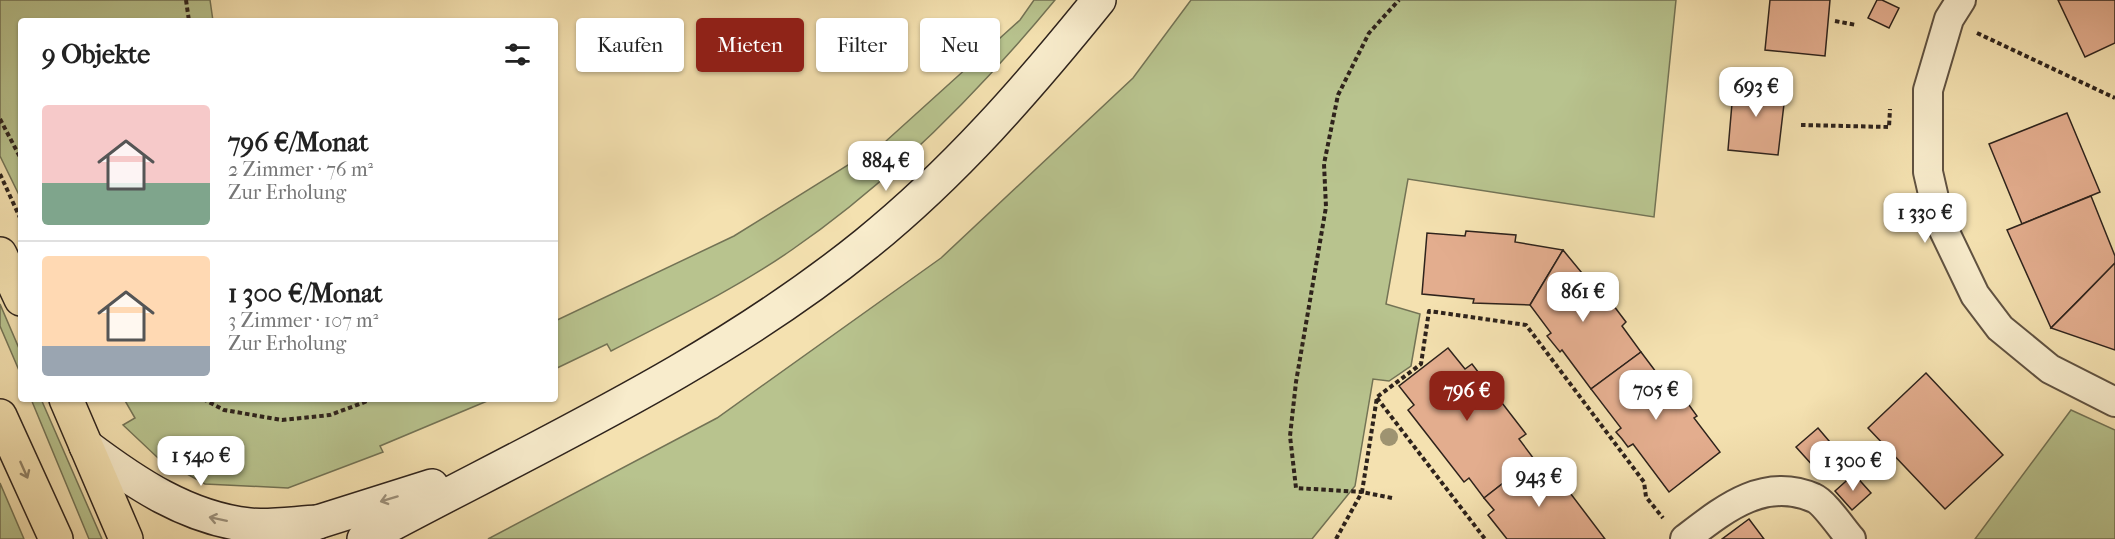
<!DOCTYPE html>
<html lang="de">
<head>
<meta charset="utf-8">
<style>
  body { margin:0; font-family:"IM FELL French Canon",serif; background:#f6f6f6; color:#222; height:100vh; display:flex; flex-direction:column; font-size:22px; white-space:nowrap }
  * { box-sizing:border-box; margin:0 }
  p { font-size:20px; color:#767676 }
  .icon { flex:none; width:33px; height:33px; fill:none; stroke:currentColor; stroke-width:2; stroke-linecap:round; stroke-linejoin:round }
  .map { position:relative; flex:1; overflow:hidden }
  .details { position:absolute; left:18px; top:18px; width:540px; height:384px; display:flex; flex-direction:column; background:#fff; border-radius:6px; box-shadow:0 2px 4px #0004 }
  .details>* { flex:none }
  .top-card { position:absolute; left:576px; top:18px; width:570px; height:54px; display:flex; gap:12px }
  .price { position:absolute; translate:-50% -51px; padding:0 14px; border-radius:12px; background:#fff; color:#222; font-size:20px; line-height:39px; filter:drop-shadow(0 2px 3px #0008) }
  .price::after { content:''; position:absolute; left:50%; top:36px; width:18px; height:14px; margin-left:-9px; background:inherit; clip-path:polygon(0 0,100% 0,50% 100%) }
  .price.selected { background:#8f2418; color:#fff }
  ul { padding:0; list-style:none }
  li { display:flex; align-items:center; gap:18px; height:150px; padding:0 24px }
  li+li { border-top:2px solid #e0e0e0 }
  li span { display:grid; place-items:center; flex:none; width:168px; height:120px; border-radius:6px; color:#555 }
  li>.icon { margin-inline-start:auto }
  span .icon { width:72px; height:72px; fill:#fffc; stroke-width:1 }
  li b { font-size:26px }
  h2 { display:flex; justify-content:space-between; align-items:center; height:72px; padding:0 24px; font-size:26px }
  .pill { padding:0 21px; border-radius:6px; background:#fff; box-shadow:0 2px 4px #0004; font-size:21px; line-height:54px }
  .pill.selected { background:#8f2418; color:#fff }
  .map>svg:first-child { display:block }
</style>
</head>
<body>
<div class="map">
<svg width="2115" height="539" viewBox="0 0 2115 539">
  <rect width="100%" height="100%" fill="#f4e1b0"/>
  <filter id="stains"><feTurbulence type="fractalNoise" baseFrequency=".00333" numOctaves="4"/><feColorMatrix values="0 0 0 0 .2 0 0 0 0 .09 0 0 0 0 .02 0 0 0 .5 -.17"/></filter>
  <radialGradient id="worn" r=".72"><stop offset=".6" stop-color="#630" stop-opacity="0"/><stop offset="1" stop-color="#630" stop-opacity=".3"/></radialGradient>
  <g fill="#b8c38e" stroke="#737355" stroke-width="1.5">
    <path d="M0,0H210L213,21H21V199L0,156Z"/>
    <path d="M1034,0H1055C978,93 893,180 793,249C736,289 673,319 611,351L607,344L555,369V321L734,236L885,142L1020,20Z"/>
    <path d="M1191,0H1676L1654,217L1408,179L1386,304L1420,314L1411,366L1389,381L1373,379L1355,486L1312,539H488L717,418L941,258L1133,78Z"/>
    <path d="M0,304L21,353V375L0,326Z"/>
    <path d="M31,399H41L102,539H89Z"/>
    <path d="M124,399H492L380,446L383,452L288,488L205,484L158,458L123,425L135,418Z"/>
    <path d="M2071,410L2115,430V539H1975Z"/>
    <path d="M0,483L24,539H0Z"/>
  </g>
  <g fill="#e3ad8e" stroke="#2e231c" stroke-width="1.5">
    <path d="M1770,0H1830L1825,56L1765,50Z"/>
    <path d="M1877,0H1882L1899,8L1889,28L1868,18Z"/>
    <path d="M2058,0H2115V43L2085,57Z"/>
    <path d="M1734,80L1786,87L1778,155L1728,150Z"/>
    <path d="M2067,113L2100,192L2022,224L1989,144Z"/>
    <path d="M2091,196L2115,256V263L2051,328L2007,230Z"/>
    <path d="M1466,231L1516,235L1515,242L1563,250L1530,305L1473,303L1474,299L1422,294L1427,233L1465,236Z"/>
    <path d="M1563,250L1591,284L1595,281L1626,322L1622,326L1641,352L1591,389L1562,350L1560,352L1547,336L1551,333L1530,305Z"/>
    <path d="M2115,263V350L2051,328L2080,299Z"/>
    <path d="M1448,348L1465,369L1472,364L1526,434L1519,439L1534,459L1484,498L1469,478L1464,482L1408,410L1414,405L1399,386Z"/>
    <path d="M1641,352L1662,380L1668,376L1697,416L1694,418L1720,452L1669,492L1633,444L1628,447L1622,439L1616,432L1621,428L1591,389Z"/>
    <path d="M1926,373L2003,455L1945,509L1868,428Z"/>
    <path d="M1818,428L1835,448L1814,467L1796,447Z"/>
    <path d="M1534,459L1546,474L1552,469L1605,539H1507L1488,515L1494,510L1484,498Z"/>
    <path d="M1854,474L1871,493L1852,510L1835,491Z"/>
    <path d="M1749,519L1764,539H1722Z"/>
  </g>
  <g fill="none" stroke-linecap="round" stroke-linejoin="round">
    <g stroke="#605241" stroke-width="32">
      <g id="minor">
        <path d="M1961,0L1949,19L1928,90V172L1939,220L1975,295L2000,328L2050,369L2115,402"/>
        <path d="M1685,539C1723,510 1763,476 1814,498C1824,502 1843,530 1851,539"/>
      </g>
    </g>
    <g stroke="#2e231c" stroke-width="36">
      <g id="secondary">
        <path d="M86,446C135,483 187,518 249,525C271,527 296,523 318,522"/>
        <path d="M298,530L318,522L432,486"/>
        <path d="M364,539C535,447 714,367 866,244C954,173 1028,88 1099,0"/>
      </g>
    </g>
    <g stroke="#2e231c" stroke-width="36">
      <g id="primary">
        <path d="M0,254L21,299"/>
        <path d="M66,399L126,539"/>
        <path d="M0,416L56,539"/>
      </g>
    </g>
    <g stroke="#2e231c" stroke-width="4" stroke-dasharray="4.5 3" stroke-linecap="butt">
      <path d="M186,0L189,21"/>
      <path d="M1835,21L1856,25"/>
      <path d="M1977,33L2115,98"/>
      <path d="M0,119L21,159"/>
      <path d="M1801,125L1889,127L1890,109"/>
      <path d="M0,174L21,220"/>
      <path d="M1377,398L1485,539"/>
      <path d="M203,399L224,410L282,420L330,415L365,402L366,399"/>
      <path d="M1392,498L1362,492L1377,397L1421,364L1429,311L1526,325L1644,482L1646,497L1663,518"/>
      <path d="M1336,539L1362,492L1296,488L1290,436L1296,382L1326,207L1324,164L1338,95L1369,33L1399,0"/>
    </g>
    <use href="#minor" stroke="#f8eccc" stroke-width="28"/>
    <use href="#secondary" stroke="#f8eccc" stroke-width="33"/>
    <use href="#primary" stroke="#f4e1b0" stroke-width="33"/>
  </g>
  <circle fill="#9e9371" cx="1389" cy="437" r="9"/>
  <defs><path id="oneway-shaft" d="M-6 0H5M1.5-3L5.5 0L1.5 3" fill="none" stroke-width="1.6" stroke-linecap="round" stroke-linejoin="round" transform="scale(1.5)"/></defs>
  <use stroke="#918266" href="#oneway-shaft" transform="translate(24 470) rotate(66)"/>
  <g stroke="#9d927d">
    <use href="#oneway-shaft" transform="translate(389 499) rotate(163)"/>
    <use href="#oneway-shaft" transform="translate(218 519) rotate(-168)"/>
  </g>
  <rect width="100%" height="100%" filter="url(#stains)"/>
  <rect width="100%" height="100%" fill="url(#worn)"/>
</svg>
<b class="price" style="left:1756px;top:118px">693 €</b>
<b class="price" style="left:886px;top:192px">884 €</b>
<b class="price" style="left:1925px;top:244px">1 330 €</b>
<b class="price" style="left:1583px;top:323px">861 €</b>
<b class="price" style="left:1656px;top:421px">705 €</b>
<b class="price selected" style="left:1467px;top:422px">796 €</b>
<b class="price" style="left:201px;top:487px">1 540 €</b>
<b class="price" style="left:1853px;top:492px">1 300 €</b>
<b class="price" style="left:1539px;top:508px">943 €</b>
<div class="top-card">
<a class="pill">Kaufen</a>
<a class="pill selected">Mieten</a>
<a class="pill">Filter</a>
<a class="pill">Neu</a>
</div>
<section class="details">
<h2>9 Objekte<svg class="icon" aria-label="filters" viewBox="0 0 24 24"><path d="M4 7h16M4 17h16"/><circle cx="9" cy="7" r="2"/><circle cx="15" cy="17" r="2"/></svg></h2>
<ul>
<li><span style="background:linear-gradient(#f6c9c9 65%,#7fa58c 0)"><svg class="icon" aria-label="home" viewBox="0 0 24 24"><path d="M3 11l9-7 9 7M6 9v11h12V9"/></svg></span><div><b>796 €/Monat</b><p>2 Zimmer · 76 m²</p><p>Zur Erholung</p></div></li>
<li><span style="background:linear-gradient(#ffd9b3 75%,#9aa5b1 0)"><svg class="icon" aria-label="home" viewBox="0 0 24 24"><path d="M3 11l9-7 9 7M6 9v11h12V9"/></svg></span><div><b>1 300 €/Monat</b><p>3 Zimmer · 107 m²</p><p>Zur Erholung</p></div></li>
</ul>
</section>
</div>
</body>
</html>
